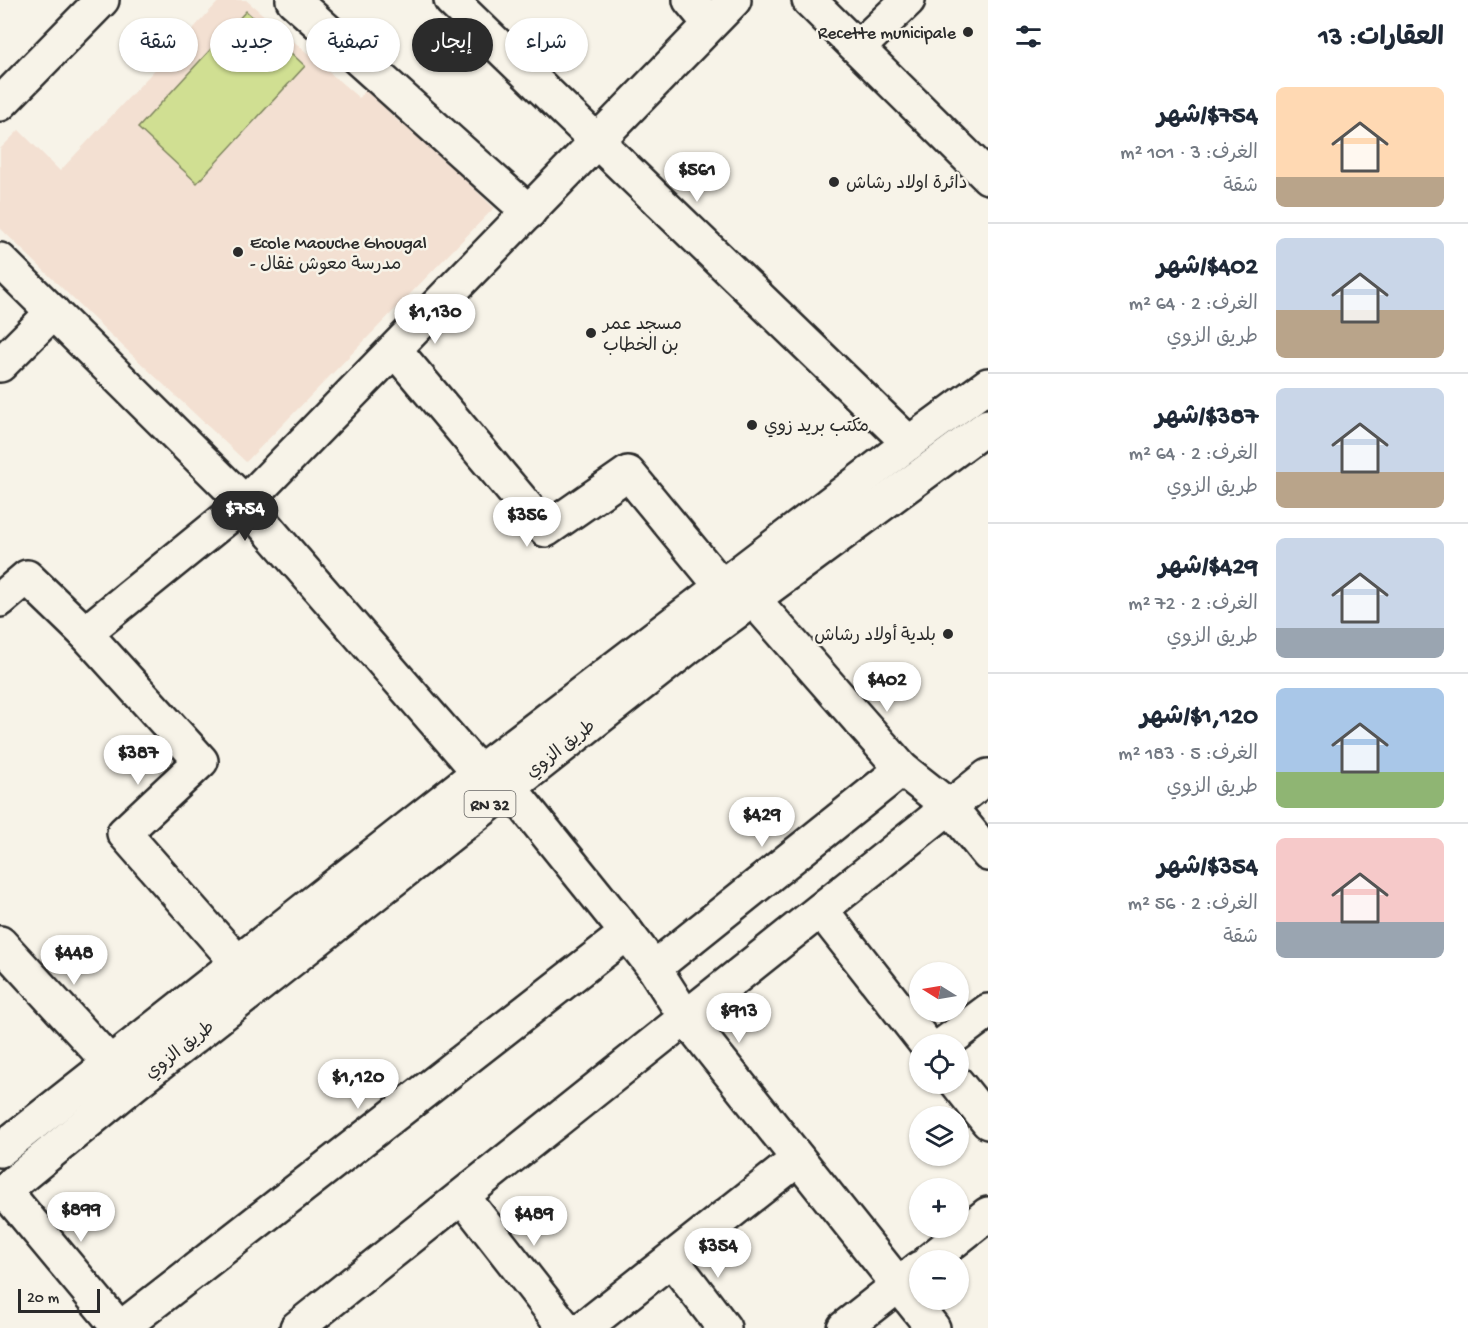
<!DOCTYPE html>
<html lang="ar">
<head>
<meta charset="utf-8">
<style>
  body { margin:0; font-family:"Gochi Hand","Playpen Sans Arabic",sans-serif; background:#f2f2f3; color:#1f2937; direction:rtl; height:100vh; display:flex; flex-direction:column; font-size:22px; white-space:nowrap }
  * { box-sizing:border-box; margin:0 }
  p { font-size:20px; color:#747a83 }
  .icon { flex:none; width:33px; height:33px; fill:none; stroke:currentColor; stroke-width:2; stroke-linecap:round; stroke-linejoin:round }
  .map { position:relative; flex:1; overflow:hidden; direction:ltr }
  .side { display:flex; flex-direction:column; background:#fff; width:480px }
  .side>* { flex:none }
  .hud { position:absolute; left:18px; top:18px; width:570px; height:54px; direction:rtl; display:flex; gap:12px }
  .needle { width:39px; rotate:281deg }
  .controls { position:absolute; left:909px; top:962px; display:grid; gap:12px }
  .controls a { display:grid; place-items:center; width:60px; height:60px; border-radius:50%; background:#fff; box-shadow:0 2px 4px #0004; font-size:30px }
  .scale { position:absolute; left:18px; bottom:15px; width:82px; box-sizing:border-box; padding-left:6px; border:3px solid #2b2b2b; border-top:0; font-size:16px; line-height:21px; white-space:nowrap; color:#2b2b2b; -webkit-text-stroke:4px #f7f3e8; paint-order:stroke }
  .price { position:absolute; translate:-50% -51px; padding:0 14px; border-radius:21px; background:#fff; color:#222; font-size:20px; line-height:39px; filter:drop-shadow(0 2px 3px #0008) }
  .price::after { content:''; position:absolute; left:50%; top:36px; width:18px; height:14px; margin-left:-9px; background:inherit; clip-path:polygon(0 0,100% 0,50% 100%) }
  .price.active { background:#2b2b2b; color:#fff }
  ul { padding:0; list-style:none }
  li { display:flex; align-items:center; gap:18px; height:150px; padding:0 24px }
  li+li { border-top:2px solid #e0e1e3 }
  li span { display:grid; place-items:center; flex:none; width:168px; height:120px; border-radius:9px; color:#555 }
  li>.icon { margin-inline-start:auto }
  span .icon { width:72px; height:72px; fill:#fffc; stroke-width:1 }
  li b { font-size:26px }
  h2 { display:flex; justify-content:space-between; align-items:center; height:72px; padding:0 24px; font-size:26px }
  .chip { padding:0 21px; border-radius:27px; background:#fff; box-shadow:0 2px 4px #0004; font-size:21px; line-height:54px }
  .chip.active { background:#2b2b2b; color:#fff }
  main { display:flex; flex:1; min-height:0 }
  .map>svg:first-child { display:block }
</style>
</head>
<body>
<main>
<section class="side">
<h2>العقارات: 13<svg class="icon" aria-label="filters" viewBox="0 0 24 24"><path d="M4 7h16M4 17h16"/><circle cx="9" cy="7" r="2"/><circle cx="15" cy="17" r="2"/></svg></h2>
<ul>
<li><span style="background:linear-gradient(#ffd9b3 75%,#b9a48a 0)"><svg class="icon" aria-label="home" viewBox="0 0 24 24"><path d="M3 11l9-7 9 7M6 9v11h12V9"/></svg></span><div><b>$754/شهر</b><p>الغرف: 3 · 101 m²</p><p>شقة</p></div></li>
<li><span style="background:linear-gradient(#c9d6e8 60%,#b9a48a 0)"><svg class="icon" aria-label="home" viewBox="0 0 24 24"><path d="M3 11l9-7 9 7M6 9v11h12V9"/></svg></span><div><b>$402/شهر</b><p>الغرف: 2 · 64 m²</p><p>طريق الزوي</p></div></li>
<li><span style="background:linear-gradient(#c9d6e8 70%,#b9a48a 0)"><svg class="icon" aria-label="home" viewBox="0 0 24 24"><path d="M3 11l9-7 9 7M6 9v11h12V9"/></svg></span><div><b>$387/شهر</b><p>الغرف: 2 · 64 m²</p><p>طريق الزوي</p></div></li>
<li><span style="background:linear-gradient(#c9d6e8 75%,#9aa5b1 0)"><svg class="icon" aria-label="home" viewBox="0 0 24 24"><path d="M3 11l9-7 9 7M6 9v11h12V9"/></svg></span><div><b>$429/شهر</b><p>الغرف: 2 · 72 m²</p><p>طريق الزوي</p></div></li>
<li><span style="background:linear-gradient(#a9c7e8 70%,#8fb573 0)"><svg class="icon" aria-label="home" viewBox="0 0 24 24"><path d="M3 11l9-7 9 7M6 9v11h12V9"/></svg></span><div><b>$1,120/شهر</b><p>الغرف: 5 · 183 m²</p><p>طريق الزوي</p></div></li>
<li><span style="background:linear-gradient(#f6c9c9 70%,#9aa5b1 0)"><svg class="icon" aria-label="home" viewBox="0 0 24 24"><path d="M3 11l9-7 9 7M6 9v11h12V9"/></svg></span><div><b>$354/شهر</b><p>الغرف: 2 · 56 m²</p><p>شقة</p></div></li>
</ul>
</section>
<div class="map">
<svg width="988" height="1328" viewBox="0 0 988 1328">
  <rect width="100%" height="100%" fill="#f7f3e8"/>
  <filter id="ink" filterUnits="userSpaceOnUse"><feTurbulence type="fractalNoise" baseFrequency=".0167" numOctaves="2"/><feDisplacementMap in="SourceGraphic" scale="12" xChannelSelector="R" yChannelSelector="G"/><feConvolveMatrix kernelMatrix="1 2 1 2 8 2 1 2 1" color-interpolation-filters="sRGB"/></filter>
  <g filter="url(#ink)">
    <path fill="#f3e0d2" d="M220,0H246L359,98L366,90L400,123L403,119L494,208L246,462L95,320L0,228V149L19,130L60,171Z"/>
    <path fill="#d0df92" stroke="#7e855e" stroke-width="1.5" d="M246,11L305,66L197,183L138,128Z"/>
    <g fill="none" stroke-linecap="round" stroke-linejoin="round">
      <g stroke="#2b2b2b" stroke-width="38">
        <g id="street">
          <path d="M293,0L529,212"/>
          <path d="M451,0L909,443"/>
          <path d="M690,0L710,24"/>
          <path d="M809,0L988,177"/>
          <path d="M858,48L908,0"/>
          <path d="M0,104L102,0"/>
          <path d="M0,260L245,503L479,772L510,788L627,933L654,968L686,1018L933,1328"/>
          <path d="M395,350L546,530L628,473L722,587"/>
          <path d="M0,365L53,312"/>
          <path d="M753,599L902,769L950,807L988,854"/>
          <path d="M0,600L27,577L85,633L201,761L124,833L238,963"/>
          <path d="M85,633L245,503L734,0"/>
          <path d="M821,910L926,1044"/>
          <path d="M0,943L110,1063"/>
          <path d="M654,968L902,769"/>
          <path d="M944,1044L988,1011"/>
          <path d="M957,1083L988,1122"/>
          <path d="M4,1190L119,1328"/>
          <path d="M463,1197L565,1328"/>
          <path d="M672,1260L724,1328"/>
          <path d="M930,1260L988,1214"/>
          <path d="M121,1328L627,933"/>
          <path d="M297,1328L988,776"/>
          <path d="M584,1328L798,1159"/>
          <path d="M844,1328L920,1268"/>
        </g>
      </g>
      <g stroke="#2b2b2b" stroke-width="38">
        <g id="primary">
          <path d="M0,1150L479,772L909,443L988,385"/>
          <path d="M0,1194L134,1084L687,648L988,426"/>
        </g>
      </g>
      <use href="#street" stroke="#f7f3e8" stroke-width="33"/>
      <use href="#primary" stroke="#f7f3e8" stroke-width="33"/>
    </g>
  </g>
  <g fill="#2b2b2b" stroke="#f7f3e8" stroke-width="2">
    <circle cx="968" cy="32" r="6"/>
    <circle cx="834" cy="182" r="6"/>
    <circle cx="238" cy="252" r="6"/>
    <circle cx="591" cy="333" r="6"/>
    <circle cx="752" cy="425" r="6"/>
    <circle cx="948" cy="634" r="6"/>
  </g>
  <g text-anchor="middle" stroke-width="5" stroke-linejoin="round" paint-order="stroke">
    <rect fill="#f7f3e8" stroke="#686764" stroke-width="1.5" x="464.5" y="791" width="51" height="26" rx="4.5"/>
    <g font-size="16" font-weight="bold" fill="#2b2b2b">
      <text x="490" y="810">RN 32</text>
    </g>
    <g font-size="18" fill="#2b2b2b" stroke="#f7f3e8" text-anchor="start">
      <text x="956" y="38" text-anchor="end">Recette municipale</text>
      <text x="846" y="188">دائرة اولاد رشاش</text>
      <text x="250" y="248">Ecole Maouche Ghougal<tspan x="250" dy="21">- مدرسة معوش غقال</tspan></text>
      <text x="603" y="329">مسجد عمر<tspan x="603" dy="21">بن الخطاب</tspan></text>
      <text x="764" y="431">مكتب بريد زوي</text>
      <text x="936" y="640" text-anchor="end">بلدية أولاد رشاش</text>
    </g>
    <g font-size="18" fill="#2b2b2b" stroke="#f7f3e8">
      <text transform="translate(560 748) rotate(-38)" y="6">طريق الزوي</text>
      <text transform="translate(179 1049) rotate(-38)" y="6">طريق الزوي</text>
    </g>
  </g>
</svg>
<div class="controls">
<a><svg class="needle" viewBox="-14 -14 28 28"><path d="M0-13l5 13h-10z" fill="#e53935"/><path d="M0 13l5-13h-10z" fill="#747a83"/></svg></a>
<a><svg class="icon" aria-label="locate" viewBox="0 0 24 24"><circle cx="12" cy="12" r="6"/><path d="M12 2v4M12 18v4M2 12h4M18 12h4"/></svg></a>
<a><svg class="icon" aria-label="layers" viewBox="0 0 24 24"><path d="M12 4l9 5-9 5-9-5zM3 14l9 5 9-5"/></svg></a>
<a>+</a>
<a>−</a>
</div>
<div class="scale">20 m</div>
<b class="price" style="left:697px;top:203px">$561</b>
<b class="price" style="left:435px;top:345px">$1,130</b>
<b class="price active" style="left:245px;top:542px">$754</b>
<b class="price" style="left:527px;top:548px">$356</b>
<b class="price" style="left:887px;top:713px">$402</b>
<b class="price" style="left:138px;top:786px">$387</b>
<b class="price" style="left:762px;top:848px">$429</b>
<b class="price" style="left:74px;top:986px">$448</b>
<b class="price" style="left:739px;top:1044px">$913</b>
<b class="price" style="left:358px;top:1110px">$1,120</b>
<b class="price" style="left:81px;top:1243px">$899</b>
<b class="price" style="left:534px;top:1247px">$489</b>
<b class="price" style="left:718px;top:1279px">$354</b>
<div class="hud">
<a class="chip">شراء</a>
<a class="chip active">إيجار</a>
<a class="chip">تصفية</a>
<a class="chip">جديد</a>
<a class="chip">شقة</a>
</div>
</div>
</main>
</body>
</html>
